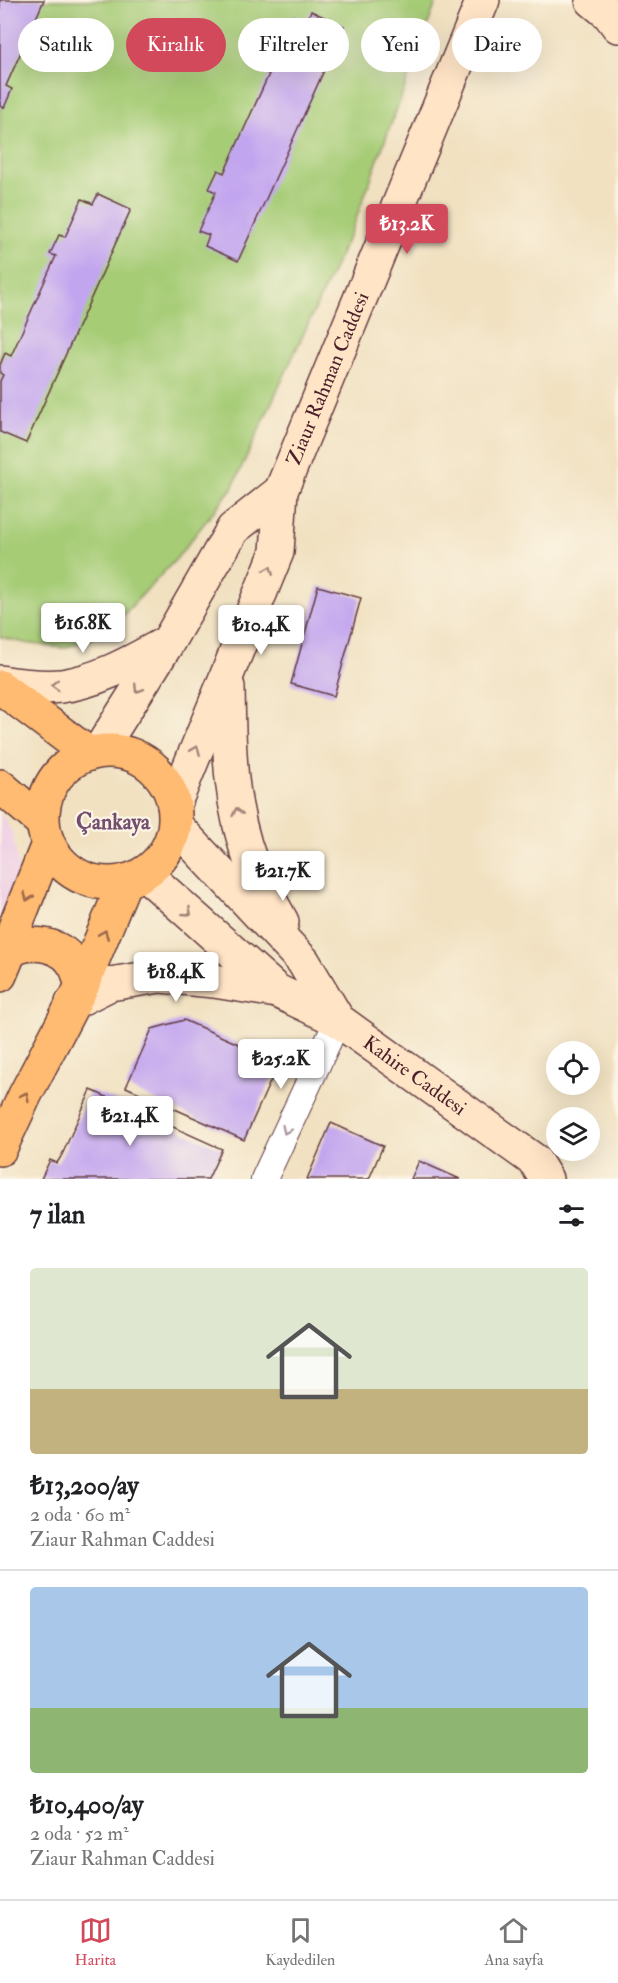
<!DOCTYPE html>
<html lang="tr">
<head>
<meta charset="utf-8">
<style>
  body { margin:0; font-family:"IM FELL Double Pica",serif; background:#f2f2f2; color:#202124; height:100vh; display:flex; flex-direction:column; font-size:22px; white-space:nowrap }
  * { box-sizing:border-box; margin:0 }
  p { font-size:20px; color:#757577 }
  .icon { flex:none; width:33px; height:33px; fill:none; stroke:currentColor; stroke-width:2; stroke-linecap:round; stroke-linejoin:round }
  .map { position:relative; height:1179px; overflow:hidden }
  .panel { display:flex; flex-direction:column; background:#fff; flex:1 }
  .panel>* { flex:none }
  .top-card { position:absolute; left:18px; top:18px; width:582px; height:54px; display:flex; gap:12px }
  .controls { position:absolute; left:546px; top:1041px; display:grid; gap:12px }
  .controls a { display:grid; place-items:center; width:54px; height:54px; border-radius:50%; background:#fff; box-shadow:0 6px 24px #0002; font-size:30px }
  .price { position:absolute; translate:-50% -51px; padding:0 14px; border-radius:6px; background:#fff; color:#222; font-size:20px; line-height:39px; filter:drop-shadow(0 2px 3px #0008) }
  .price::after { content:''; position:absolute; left:50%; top:36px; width:18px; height:14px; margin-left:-9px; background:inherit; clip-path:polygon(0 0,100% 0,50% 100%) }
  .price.selected { background:#d1495b; color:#fff }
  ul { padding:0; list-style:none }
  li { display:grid; align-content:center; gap:12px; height:318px; padding:0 30px }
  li+li { border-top:2px solid #e0e0e0 }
  li span { display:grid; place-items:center; height:186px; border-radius:6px; color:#555 }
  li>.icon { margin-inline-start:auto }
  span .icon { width:108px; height:108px; fill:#fffc; stroke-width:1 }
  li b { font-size:26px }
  h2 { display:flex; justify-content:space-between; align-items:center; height:72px; padding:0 30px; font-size:26px }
  .pill { padding:0 21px; border-radius:27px; background:#fff; box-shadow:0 6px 24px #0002; font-size:21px; line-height:54px }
  .pill.selected { background:#d1495b; color:#fff }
  .menu { display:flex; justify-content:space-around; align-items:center; height:84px; border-top:2px solid #e0e0e0; background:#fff; font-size:16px; color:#757577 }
  .menu a { display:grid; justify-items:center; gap:3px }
  .menu .selected { color:#d1495b }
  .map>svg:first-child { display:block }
</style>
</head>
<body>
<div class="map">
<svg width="618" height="1179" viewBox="0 0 618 1179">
  <rect width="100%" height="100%" fill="#fcf5e5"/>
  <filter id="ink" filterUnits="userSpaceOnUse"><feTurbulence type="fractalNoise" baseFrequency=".0167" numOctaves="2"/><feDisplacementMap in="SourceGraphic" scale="12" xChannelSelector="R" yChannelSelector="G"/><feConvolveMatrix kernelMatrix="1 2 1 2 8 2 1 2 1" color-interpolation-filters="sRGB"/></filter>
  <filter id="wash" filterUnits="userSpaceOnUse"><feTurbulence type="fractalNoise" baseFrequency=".008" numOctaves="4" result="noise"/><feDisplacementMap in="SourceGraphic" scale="24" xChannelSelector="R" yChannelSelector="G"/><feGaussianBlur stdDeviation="1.35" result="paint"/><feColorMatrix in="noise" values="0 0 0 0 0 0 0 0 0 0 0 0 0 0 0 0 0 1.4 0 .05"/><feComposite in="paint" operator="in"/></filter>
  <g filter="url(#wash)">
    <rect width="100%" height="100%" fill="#f1e1c1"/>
    <path fill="#efd0e5" d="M0,812L13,834L18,867L15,927L0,975Z"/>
    <path fill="#a6cc76" stroke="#787650" stroke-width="1.5" d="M0,0H437L353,227L232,488L177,558L106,633L64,648L25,643L0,637Z"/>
    <g id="blocks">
      <g fill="#c2a5ef">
        <path d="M0,0H44L6,86L12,89L4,108L0,106Z"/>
        <path d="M311,11L344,26L238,261L205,246L209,235L198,231L216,192L209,189L218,170L224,173L269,74L263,71L271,52L277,55L294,16L306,21Z"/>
        <path d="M98,194L131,209L26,443L0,432V381L3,375L0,373V365L5,353L11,356L56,256L50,254L59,235L65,237L82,199L93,204Z"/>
        <path d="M318,586L361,598L334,696L291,684Z"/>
        <path d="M184,1020L279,1062L244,1140L126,1087L152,1029Z"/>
        <path d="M91,1090L222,1149L208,1179H41L50,1160L57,1163L62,1155Z"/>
        <path d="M331,1123L383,1146L369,1179H307Z"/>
        <path d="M419,1161L460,1179H411Z"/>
      </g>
    </g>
  </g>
  <g filter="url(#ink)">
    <use href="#blocks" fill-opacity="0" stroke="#633c42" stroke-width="1.5"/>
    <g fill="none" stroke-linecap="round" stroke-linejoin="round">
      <g stroke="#633c42" stroke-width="28">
        <path id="minor" d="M264,1179L338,1020"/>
      </g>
      <g stroke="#633c42" stroke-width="36">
        <g id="secondary">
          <path d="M592,0L609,14L618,26"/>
          <path d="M0,682C20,685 41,688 61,686C99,681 133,661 166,643"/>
          <path d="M228,687C229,749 229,805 252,865C260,884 272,903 282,922"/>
          <path d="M99,751L168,642L233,529L281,491"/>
          <path id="s1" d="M174,805L277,552L281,491L483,0"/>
          <path id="s2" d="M175,825L303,961L338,1020L535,1161L546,1179"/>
          <path d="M144,873L277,991L338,1020"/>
          <path d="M72,1003L110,984L160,976L214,981L277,991"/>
        </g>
      </g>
      <g stroke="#633c42" stroke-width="36">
        <g id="primary">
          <path d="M0,687L89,754"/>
          <circle cx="109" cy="817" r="66"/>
          <path d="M0,786L42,822"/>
          <path d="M10,951C31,938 65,944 76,968C79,974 80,981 82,986"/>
          <path d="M0,975L10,951L15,927L48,844"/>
          <path d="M0,1149L25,1095L82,986L125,881"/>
        </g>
      </g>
      <use href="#minor" stroke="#fff" stroke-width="26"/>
      <use href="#secondary" stroke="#ffe4c6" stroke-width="33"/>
      <use href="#primary" stroke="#febb71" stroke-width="33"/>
    </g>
    <defs><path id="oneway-chevron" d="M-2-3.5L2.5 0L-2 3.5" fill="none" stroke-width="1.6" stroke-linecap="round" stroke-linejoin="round" transform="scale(1.5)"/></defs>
    <g stroke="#a48278">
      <use href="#oneway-chevron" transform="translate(269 570) rotate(-68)"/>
      <use href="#oneway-chevron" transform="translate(55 685) rotate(178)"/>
      <use href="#oneway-chevron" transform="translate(138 689) rotate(122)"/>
      <use href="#oneway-chevron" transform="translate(196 750) rotate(-68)"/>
      <use href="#oneway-chevron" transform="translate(237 812) rotate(-103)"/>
      <use href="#oneway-chevron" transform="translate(188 912) rotate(41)"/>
    </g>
    <g stroke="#9b654a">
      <use href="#oneway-chevron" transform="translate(28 897) rotate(112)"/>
      <use href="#oneway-chevron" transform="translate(104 934) rotate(-68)"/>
      <use href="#oneway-chevron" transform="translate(25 1096) rotate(-64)"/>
    </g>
    <use stroke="#ae9aa0" href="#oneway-chevron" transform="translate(286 1130) rotate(115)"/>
  </g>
  <g text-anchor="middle" stroke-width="4.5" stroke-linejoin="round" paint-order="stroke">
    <g font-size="20" fill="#4a1f2b" stroke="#fcf5e5">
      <text dy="7" stroke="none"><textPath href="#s1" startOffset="456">Ziaur Rahman Caddesi</textPath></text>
      <text dy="7" stroke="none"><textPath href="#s2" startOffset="350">Kahire Caddesi</textPath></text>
    </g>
    <g font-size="22" font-weight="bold" fill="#744e70" stroke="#fcf5e5">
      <text x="113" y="829">Çankaya</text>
    </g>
  </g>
</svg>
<div class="controls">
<a><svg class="icon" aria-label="locate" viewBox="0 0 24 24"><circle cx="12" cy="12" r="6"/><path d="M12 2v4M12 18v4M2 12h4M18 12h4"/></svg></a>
<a><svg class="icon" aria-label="layers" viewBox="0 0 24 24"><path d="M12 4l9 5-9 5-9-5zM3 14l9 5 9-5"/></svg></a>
</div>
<b class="price selected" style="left:407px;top:255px">₺13.2K</b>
<b class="price" style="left:83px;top:654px">₺16.8K</b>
<b class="price" style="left:261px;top:656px">₺10.4K</b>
<b class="price" style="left:283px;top:902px">₺21.7K</b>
<b class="price" style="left:176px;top:1003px">₺18.4K</b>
<b class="price" style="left:281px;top:1090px">₺25.2K</b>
<b class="price" style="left:130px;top:1147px">₺21.4K</b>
<div class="top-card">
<a class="pill">Satılık</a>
<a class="pill selected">Kiralık</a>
<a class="pill">Filtreler</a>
<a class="pill">Yeni</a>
<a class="pill">Daire</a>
</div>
</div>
<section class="panel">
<h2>7 ilan<svg class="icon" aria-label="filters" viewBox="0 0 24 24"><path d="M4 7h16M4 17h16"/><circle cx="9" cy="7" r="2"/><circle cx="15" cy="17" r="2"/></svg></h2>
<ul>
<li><span style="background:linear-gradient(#dfe7d0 65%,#c2b280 0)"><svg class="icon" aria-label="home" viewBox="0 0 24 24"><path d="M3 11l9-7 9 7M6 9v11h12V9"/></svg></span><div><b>₺13,200/ay</b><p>2 oda · 60 m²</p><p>Ziaur Rahman Caddesi</p></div></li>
<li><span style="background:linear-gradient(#a9c7e8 65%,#8fb573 0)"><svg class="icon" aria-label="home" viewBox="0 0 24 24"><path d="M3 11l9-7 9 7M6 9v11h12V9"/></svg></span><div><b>₺10,400/ay</b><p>2 oda · 52 m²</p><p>Ziaur Rahman Caddesi</p></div></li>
</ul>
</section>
<nav class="menu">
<a class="selected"><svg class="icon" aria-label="map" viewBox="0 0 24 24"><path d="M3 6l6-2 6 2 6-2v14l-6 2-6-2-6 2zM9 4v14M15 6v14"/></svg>Harita</a>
<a><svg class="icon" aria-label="saved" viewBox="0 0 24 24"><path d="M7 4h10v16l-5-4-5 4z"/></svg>Kaydedilen</a>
<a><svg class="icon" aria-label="home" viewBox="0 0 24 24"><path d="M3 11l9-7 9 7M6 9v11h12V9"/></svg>Ana sayfa</a>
</nav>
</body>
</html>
